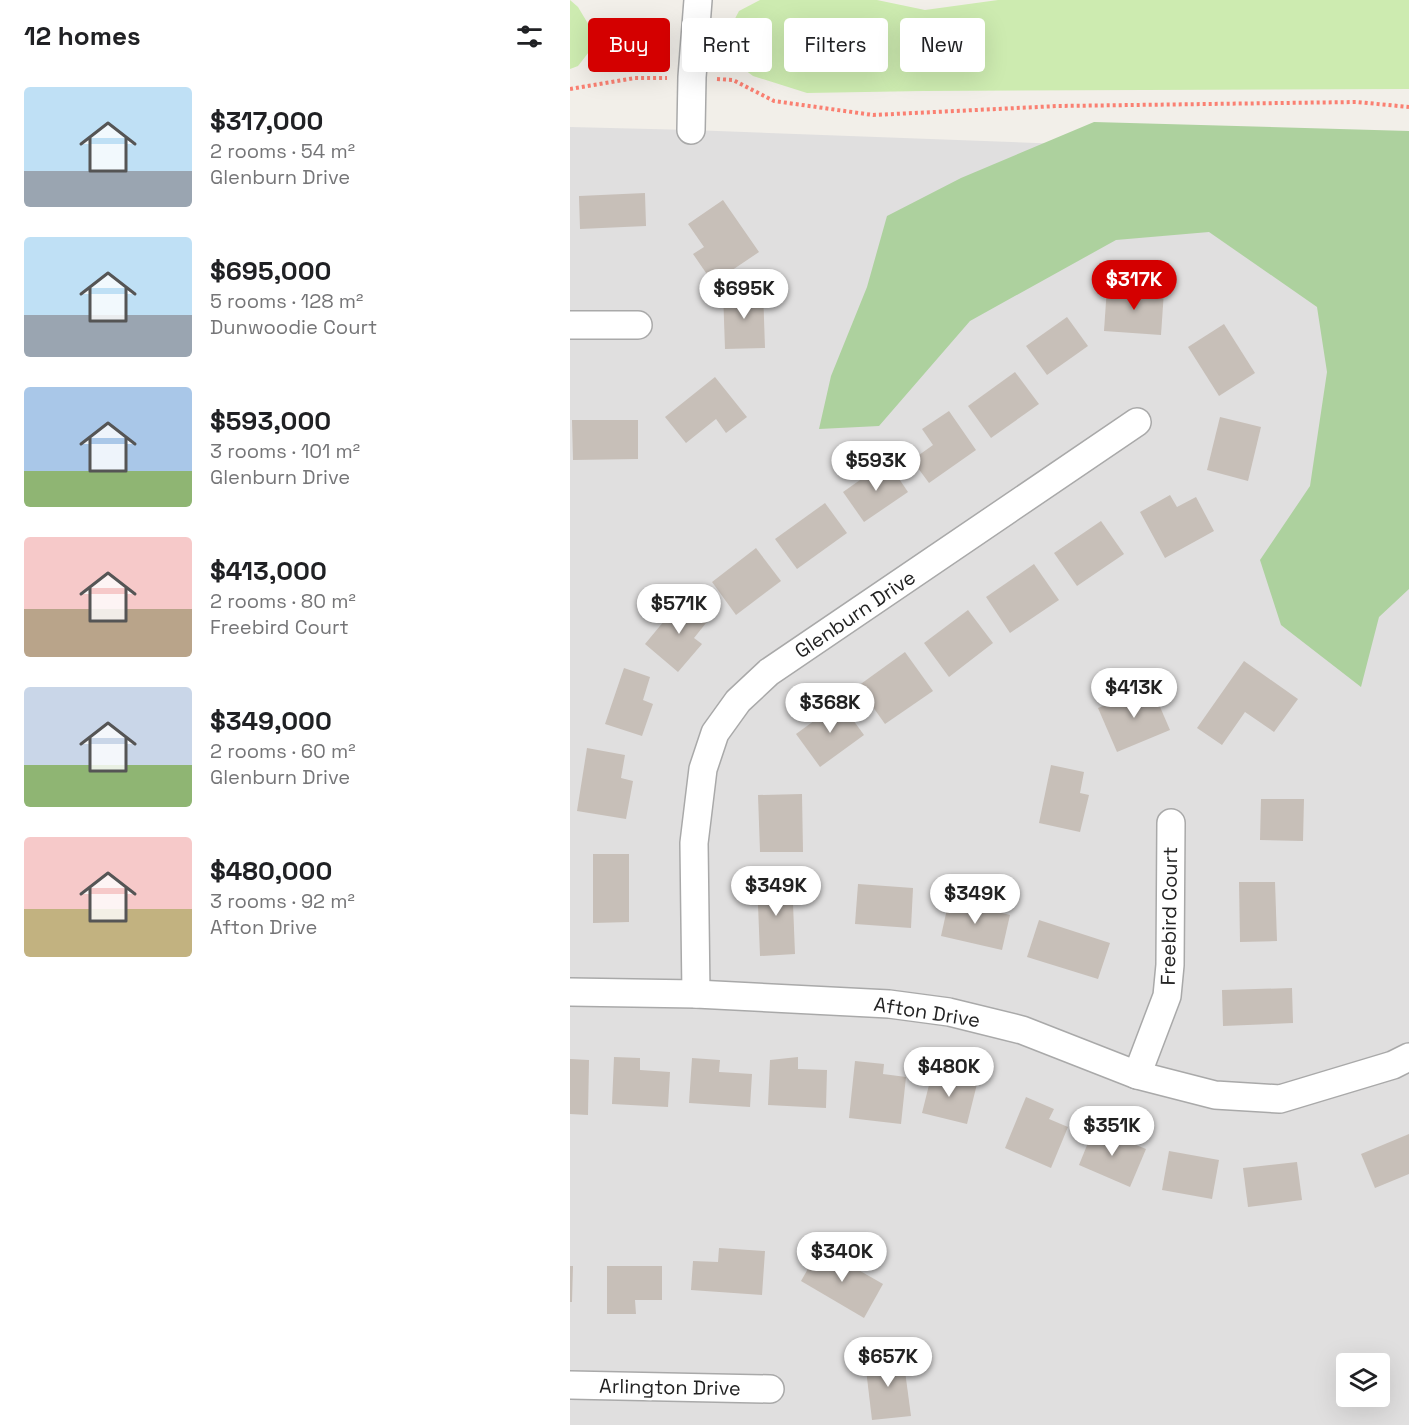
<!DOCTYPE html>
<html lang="en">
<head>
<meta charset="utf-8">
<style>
  body { margin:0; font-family:"Space Grotesk",sans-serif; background:#f2f2f2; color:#202124; height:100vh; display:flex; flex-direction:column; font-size:22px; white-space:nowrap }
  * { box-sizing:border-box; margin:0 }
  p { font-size:20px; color:#757577 }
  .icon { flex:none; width:33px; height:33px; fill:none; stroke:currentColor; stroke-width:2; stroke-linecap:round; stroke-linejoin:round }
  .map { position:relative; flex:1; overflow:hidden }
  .sheet { display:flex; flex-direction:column; background:#fff; width:570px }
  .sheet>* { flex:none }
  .top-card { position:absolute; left:18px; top:18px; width:570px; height:54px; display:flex; gap:12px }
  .buttons { position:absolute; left:766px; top:1353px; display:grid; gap:12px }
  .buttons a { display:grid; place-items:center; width:54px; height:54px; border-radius:6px; background:#fff; box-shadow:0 6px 24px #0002; font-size:30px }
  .price { position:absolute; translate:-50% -51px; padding:0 14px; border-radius:21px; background:#fff; color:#222; font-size:20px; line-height:39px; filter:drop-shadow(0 2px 3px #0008) }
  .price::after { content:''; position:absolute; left:50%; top:36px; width:18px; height:14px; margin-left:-9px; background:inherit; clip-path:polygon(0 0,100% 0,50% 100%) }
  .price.current { background:#d40000; color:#fff }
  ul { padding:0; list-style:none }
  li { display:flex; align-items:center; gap:18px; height:150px; padding:0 24px }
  li span { display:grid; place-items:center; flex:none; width:168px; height:120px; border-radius:6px; color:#555 }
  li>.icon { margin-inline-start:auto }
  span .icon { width:72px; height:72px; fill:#fffc; stroke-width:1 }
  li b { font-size:26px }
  h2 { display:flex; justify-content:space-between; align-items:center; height:72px; padding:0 24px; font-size:26px }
  .pill { padding:0 21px; border-radius:6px; background:#fff; box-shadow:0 6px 24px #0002; font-size:21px; line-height:54px }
  .pill.current { background:#d40000; color:#fff }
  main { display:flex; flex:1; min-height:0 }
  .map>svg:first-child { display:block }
</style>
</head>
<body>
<main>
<section class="sheet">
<h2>12 homes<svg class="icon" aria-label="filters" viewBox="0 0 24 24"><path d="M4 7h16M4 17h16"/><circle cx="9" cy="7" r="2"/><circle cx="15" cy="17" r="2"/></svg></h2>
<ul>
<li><span style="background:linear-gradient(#bfe0f5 70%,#9aa5b1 0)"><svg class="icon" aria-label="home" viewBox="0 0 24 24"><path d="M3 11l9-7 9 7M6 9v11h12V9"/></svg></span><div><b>$317,000</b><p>2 rooms · 54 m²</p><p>Glenburn Drive</p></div></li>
<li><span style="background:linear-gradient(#bfe0f5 65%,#9aa5b1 0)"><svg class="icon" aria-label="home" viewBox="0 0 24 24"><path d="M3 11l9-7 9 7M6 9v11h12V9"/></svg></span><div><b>$695,000</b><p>5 rooms · 128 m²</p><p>Dunwoodie Court</p></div></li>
<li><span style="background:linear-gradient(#a9c7e8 70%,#8fb573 0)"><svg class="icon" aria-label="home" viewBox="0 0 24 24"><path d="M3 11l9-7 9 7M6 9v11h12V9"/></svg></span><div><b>$593,000</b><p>3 rooms · 101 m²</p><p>Glenburn Drive</p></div></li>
<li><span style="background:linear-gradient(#f6c9c9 60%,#b9a48a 0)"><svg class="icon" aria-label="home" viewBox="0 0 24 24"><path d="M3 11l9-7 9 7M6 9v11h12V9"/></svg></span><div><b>$413,000</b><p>2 rooms · 80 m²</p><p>Freebird Court</p></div></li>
<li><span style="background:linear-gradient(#c9d6e8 65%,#8fb573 0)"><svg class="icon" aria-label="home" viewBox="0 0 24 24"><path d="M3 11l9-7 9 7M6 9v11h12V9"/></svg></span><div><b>$349,000</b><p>2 rooms · 60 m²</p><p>Glenburn Drive</p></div></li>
<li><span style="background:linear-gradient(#f6c9c9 60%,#c2b280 0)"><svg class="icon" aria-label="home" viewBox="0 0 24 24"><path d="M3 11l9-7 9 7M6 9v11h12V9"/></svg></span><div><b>$480,000</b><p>3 rooms · 92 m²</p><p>Afton Drive</p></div></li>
</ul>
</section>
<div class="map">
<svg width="839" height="1425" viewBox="0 0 839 1425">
  <rect width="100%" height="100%" fill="#f2efe9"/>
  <path fill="#e0dfdf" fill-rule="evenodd" d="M0,127L121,130L839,157V1425H0ZM777,1364H810V1396H777Z"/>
  <g fill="#cdebb0">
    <path d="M0,0L8,7L20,27L22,48L8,66L0,69Z"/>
    <path d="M190,0H307L355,10L428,0H839V89L353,91L237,93L183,76L162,60L157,34L169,11Z"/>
  </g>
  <path fill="#add19e" d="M524,122L839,131V589L809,617L791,687L711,625L690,560L740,486L757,372L747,307L639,232L546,240L400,321L309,426L249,429L261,376L297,287L317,216L391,178Z"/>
  <g fill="#c7bfb8">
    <path d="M75,193L76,226L10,229L9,196Z"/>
    <path d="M153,200L189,252L143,283L123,254L134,247L118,224Z"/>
    <path d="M537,287L594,291L591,335L534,331Z"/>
    <path d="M193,290L195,348L155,349L153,291Z"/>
    <path d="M497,317L518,346L477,375L456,346Z"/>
    <path d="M654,324L685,373L649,396L618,347Z"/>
    <path d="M445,372L469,404L421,438L398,406Z"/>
    <path d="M145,377L177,417L156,433L146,419L116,443L95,417Z"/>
    <path d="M379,411L406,450L359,483L342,460L363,445L352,429Z"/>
    <path d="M650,417L691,427L678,481L637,470Z"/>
    <path d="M2,420H68V459L3,460Z"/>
    <path d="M317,461L338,492L294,522L273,492Z"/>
    <path d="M600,495L607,507L626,497L644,531L595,558L570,512Z"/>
    <path d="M255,503L277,533L227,569L205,539Z"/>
    <path d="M531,521L554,554L507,586L484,553Z"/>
    <path d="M186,548L211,581L166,615L142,582Z"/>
    <path d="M464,564L489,600L440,633L416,597Z"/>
    <path d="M114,597L140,618L124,638L132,644L108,672L75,644Z"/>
    <path d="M398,610L423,643L379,677L354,643Z"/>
    <path d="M335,652L363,691L315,724L288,686Z"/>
    <path d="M674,661L728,699L704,732L675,712L652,745L627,728Z"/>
    <path d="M54,668L80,677L73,700L83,704L72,736L35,724Z"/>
    <path d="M581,686L600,730L547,752L528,708Z"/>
    <path d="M270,702L294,735L250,767L226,734Z"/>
    <path d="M17,748L55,755L51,778L63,781L56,819L7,811Z"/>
    <path d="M481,765L514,772L510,793L519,795L510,832L469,823Z"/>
    <path d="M232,794L233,852H190L188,795Z"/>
    <path d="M691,799H734L733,841L690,840Z"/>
    <path d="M23,854H59V922L23,923Z"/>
    <path d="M222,878L225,954L190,956L187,879Z"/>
    <path d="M669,882H705L707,941L670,942Z"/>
    <path d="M288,884L343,888L341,928L285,924Z"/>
    <path d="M379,900L440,915L432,950L371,936Z"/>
    <path d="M469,920L540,943L528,979L457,957Z"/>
    <path d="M722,988L723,1023L653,1026L652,990Z"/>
    <path d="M44,1057L70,1058V1070L100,1072L98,1107L42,1104Z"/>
    <path d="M228,1057V1069L257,1070L256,1108L198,1105L200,1060Z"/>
    <path d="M122,1058L150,1060L149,1072L182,1074L180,1107L119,1103Z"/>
    <path d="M0,1059L19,1060L18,1115L0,1114Z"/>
    <path d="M285,1061L314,1064L313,1074L336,1077L331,1124L279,1118Z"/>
    <path d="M362,1073L407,1084L397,1124L352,1113Z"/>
    <path d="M456,1097L484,1109L479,1119L498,1127L481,1168L435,1148Z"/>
    <path d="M524,1128L576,1149L560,1187L509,1165Z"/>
    <path d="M839,1134V1174L805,1188L791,1154Z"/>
    <path d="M599,1151L649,1160L642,1199L592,1190Z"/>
    <path d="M727,1162L732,1200L678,1207L673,1168Z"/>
    <path d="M149,1248L195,1251L192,1295L121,1290L123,1261L148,1262Z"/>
    <path d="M250,1248L313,1284L294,1318L231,1281Z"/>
    <path d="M0,1266H3L2,1302H0Z"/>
    <path d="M37,1266H92V1300H65L66,1314H37Z"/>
    <path d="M333,1356L341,1416L302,1420L295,1361Z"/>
  </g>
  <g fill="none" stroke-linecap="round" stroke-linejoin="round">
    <g stroke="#a9a9a9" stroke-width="30">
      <g id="minor">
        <path d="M121,130L122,77L128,0"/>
        <path d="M0,325H68"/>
        <path d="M0,992L126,994L319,1004L379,1012L452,1030L567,1075L645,1095L710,1099L823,1065L839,1057"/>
        <path d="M126,994L124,843L133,769L145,733L168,701L199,672L567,422"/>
        <path d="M567,1075L597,996L600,965L601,823"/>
        <path d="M0,1385L200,1389"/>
      </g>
    </g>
    <g stroke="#fa8072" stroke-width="4" stroke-dasharray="3 3" stroke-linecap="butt">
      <path d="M147,79L163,80L204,101L303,115L488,106L787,102L839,107"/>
      <path d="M0,89L65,78H97"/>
    </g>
    <use href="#minor" stroke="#fff" stroke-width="27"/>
  </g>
  <g text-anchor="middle" stroke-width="5" stroke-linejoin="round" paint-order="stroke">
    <g font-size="20" fill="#222" stroke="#fff">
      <text transform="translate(285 614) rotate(-34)" y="7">Glenburn Drive</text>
      <text transform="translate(599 916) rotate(-89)" y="7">Freebird Court</text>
      <text transform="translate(357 1012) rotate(9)" y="7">Afton Drive</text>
      <text transform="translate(100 1387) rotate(1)" y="7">Arlington Drive</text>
    </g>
  </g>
</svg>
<div class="buttons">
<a><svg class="icon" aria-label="layers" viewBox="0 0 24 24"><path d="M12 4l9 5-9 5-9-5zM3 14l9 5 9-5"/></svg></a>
</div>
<b class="price current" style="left:564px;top:311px">$317K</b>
<b class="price" style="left:174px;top:320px">$695K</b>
<b class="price" style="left:306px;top:492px">$593K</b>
<b class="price" style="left:109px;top:635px">$571K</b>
<b class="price" style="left:564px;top:719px">$413K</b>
<b class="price" style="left:260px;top:734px">$368K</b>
<b class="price" style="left:206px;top:917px">$349K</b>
<b class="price" style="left:405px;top:925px">$349K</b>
<b class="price" style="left:379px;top:1098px">$480K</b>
<b class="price" style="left:542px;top:1157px">$351K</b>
<b class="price" style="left:272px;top:1283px">$340K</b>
<b class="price" style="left:318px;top:1388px">$657K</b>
<div class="top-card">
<a class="pill current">Buy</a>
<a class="pill">Rent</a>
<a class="pill">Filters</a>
<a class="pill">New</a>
</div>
</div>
</main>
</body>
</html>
